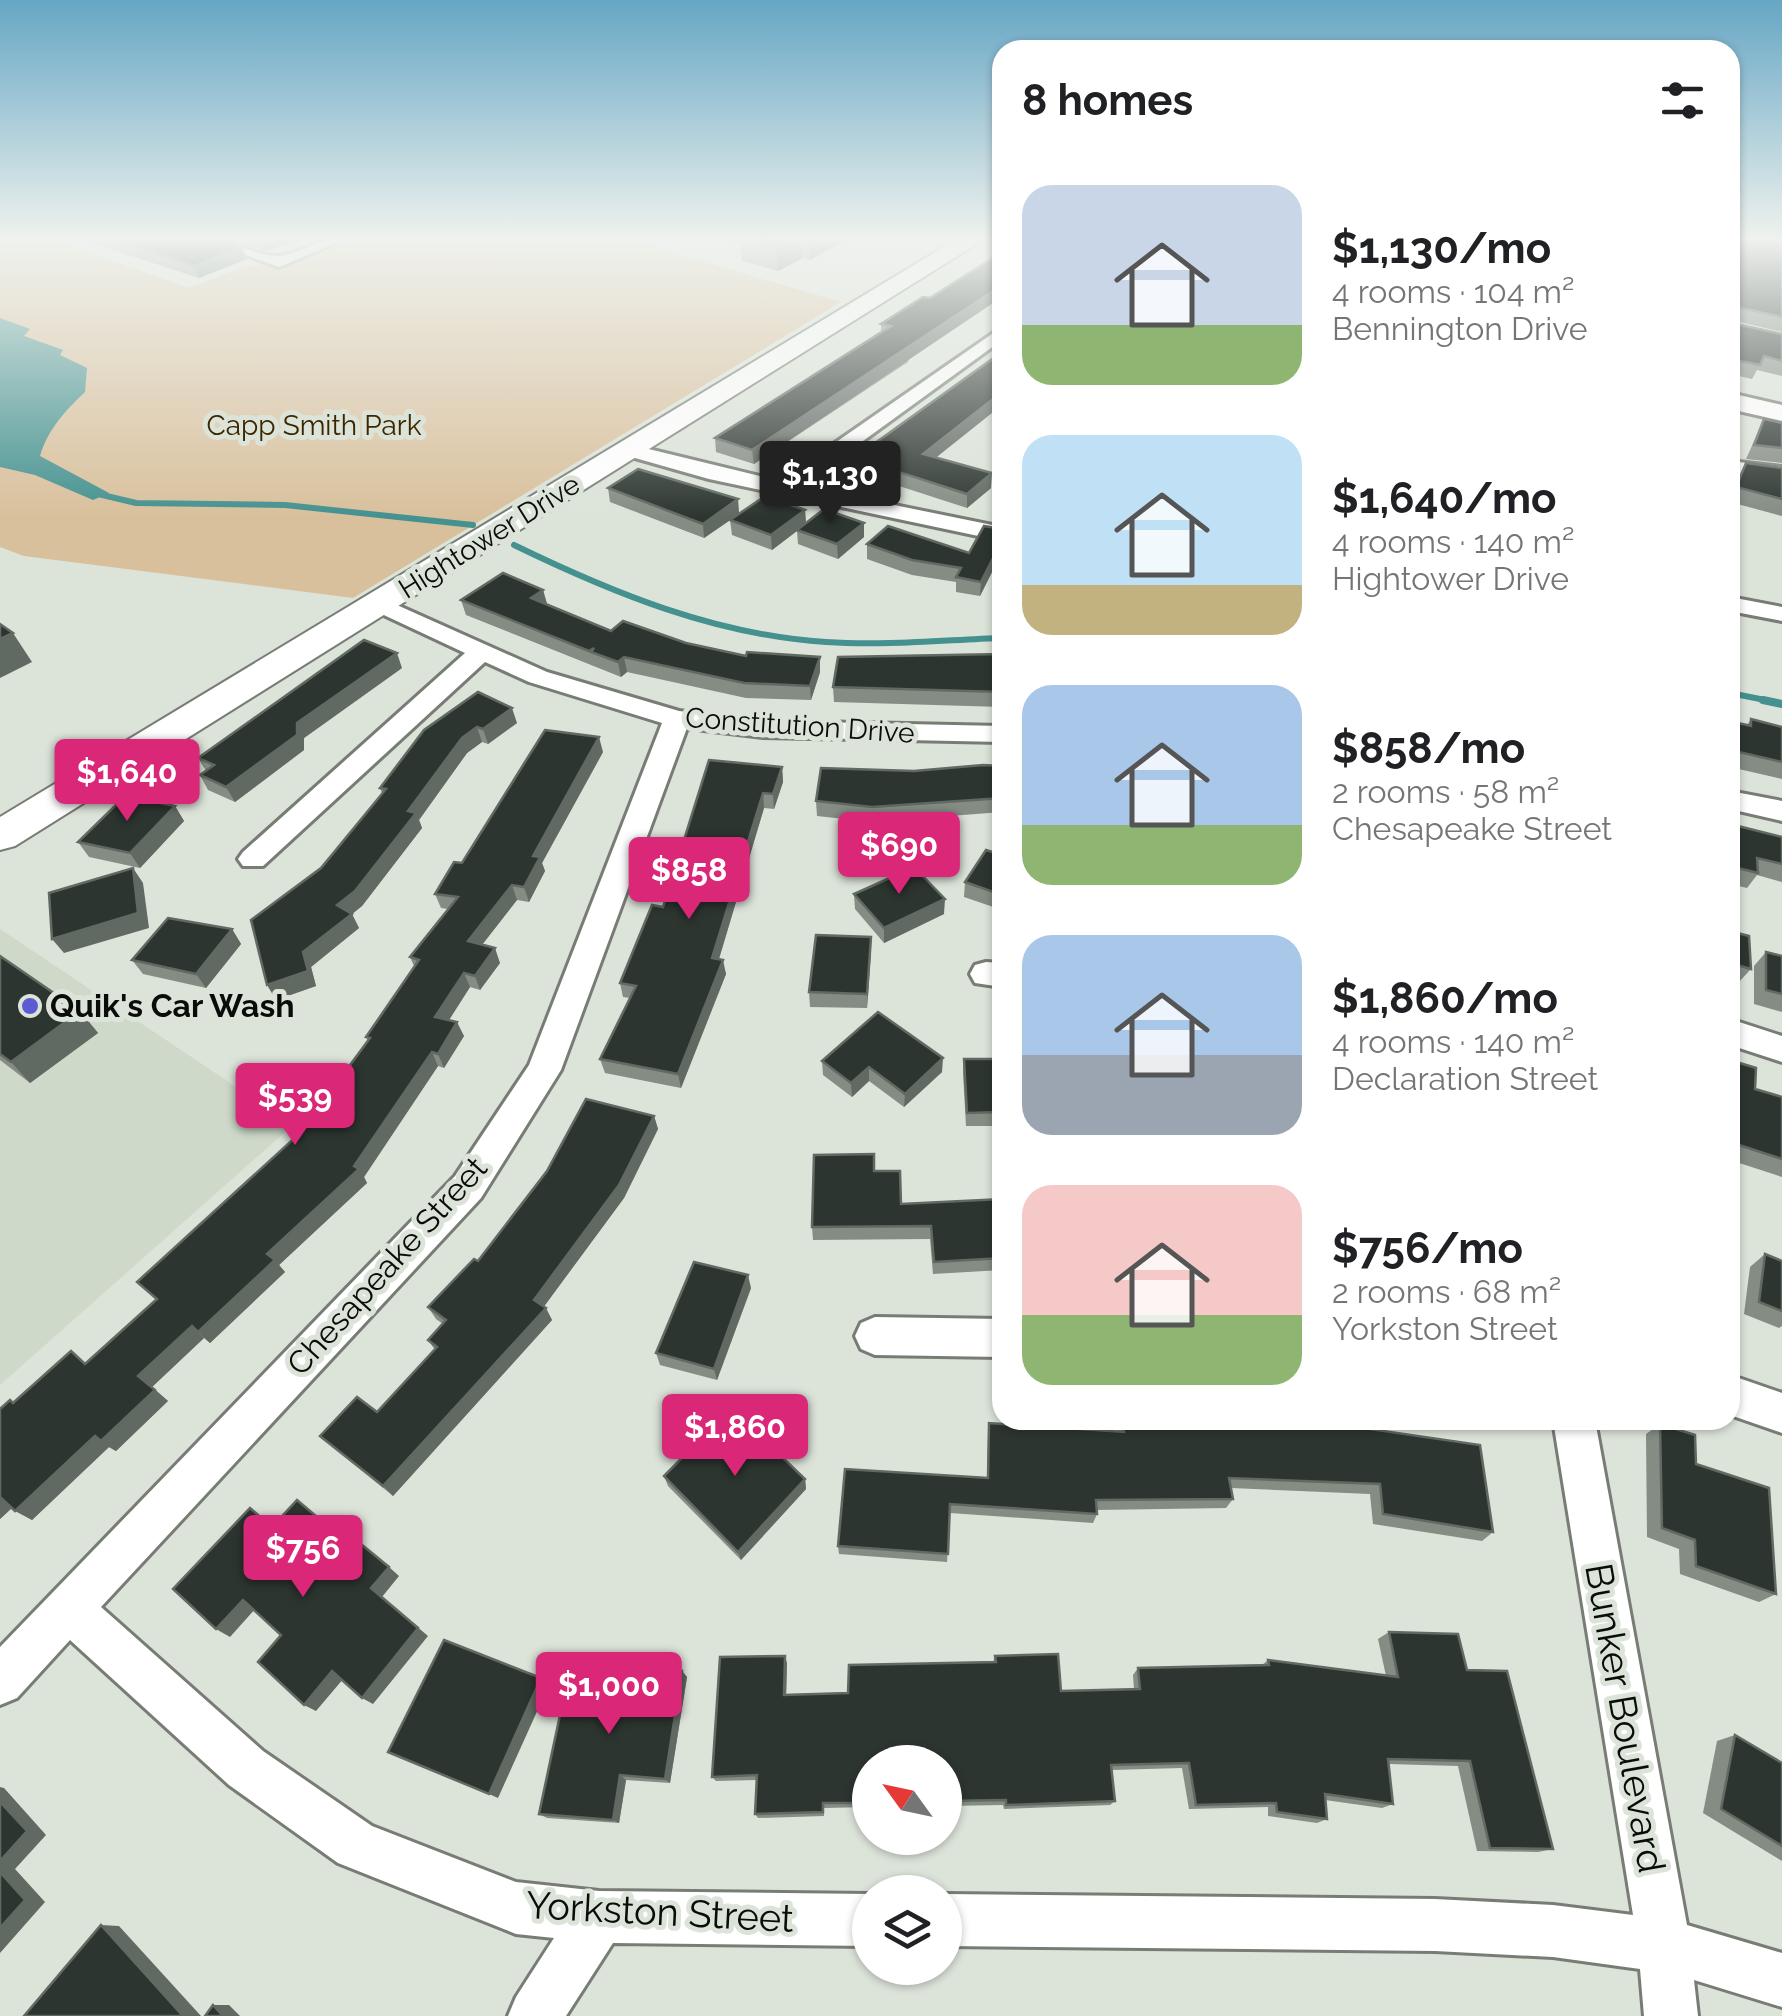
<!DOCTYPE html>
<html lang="en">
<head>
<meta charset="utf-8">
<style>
  body { margin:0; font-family:Raleway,sans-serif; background:#f2f2f2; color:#202124; height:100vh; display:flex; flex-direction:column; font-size:38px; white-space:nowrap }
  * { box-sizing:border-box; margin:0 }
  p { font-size:32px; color:#757577 }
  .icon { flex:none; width:55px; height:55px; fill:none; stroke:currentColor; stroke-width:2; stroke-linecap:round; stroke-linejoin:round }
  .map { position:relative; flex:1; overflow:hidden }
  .sheet { position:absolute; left:992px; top:40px; width:748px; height:1390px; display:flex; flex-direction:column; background:#fff; border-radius:30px; box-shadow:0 2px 8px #0004 }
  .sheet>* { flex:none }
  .needle { width:65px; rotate:303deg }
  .fabs { position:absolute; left:852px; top:1745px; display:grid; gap:20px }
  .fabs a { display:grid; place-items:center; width:110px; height:110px; border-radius:50%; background:#fff; box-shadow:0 2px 8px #0004; font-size:50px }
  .price { position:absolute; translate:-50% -85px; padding:0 22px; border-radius:10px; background:#db2777; color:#fff; font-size:32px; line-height:65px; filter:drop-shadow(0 2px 5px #0008) }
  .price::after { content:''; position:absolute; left:50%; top:60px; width:30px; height:22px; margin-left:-15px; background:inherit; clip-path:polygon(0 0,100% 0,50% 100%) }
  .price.current { background:#222; color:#fff }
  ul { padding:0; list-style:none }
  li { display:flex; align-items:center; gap:30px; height:250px; padding:0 30px }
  li span { display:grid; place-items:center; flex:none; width:280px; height:200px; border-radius:30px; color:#555 }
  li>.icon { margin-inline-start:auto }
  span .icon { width:120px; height:120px; fill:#fffc; stroke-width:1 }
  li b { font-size:42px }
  h2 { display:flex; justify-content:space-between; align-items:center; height:120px; padding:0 30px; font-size:42px }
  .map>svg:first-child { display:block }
</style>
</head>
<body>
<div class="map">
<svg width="1782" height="2016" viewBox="0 0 1782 2016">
  <rect width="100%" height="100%" fill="#dce3d9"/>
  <path fill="#ced9c9" d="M0,929L293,1125L0,1385Z"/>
  <path fill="#d9c09c" d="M0,236H43L189,288L243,267L279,262L344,236H616L841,302L353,598L24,556L0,547Z"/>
  <path fill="#44918f" d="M0,318L30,329L24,336L63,350L60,355L87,368L85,392C65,411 48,429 40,456L109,493L93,500L35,475L0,467Z"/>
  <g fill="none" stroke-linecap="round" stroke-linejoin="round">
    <g stroke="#44918f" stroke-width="6">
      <path d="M94,493L136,503L285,505L473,525"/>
      <path d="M514,545C613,593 715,635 826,642C885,646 944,640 1002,638"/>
      <path d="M1730,693L1775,702"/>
    </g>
    <path stroke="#44918f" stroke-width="8" d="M1763,700L1782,704"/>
    <g stroke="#777d74" stroke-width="6">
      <g id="minor">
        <path d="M193,236C225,235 249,255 277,256C295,257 322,236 352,236L279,267Z"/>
        <path d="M1767,236H1782V242L1769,239Z"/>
        <path d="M1002,327V340L801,486L1002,527V541L709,479L621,454L618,450L628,444L780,481Z"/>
        <path d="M1730,461L1782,467V479L1730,473Z"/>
        <path d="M379,597L547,672L679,711L763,721L1002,726V742L763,737L687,728L561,1070L481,1198L101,1607L263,1751L372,1826L516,1882L599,1891L870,1894V1946L613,1943L566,2016H508L516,1997L554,1938L516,1934L338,1863L229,1785L70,1640L17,1698L0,1705V1647L455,1176L529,1065L662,723L529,682L485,662L263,866H243L238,859L243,852L465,653L371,609L367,604Z"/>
        <path d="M1730,597L1782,607V621L1730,611Z"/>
        <path d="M1730,791L1782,801V821L1730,809Z"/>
        <path d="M986,962L1002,963V987L975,983L970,974L975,965Z"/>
        <path d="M1730,1019L1782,1036V1062L1730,1045Z"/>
        <path d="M875,1317L1002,1319V1357L875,1355L861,1349L855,1336L861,1323Z"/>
        <path d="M1730,1375L1782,1393V1433L1730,1415Z"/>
        <path d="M1553,1420H1595L1687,1925L1782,1953V2007L1694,1980L1698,2016H1644L1640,1969L1553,1957L1435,1951L945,1946V1894L1435,1899L1553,1905L1633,1915Z"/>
      </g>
    </g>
    <g stroke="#777d74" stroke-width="6">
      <path id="tertiary" d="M1730,393L1782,405V421L1730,409Z"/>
    </g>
    <g stroke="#777d74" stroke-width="4">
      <path id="secondary" d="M962,236H989L15,846L0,850V817Z"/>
    </g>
    <use href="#minor" fill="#fff" fill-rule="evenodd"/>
    <use href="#tertiary" fill="#fff" fill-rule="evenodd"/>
    <use href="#secondary" fill="#fff" fill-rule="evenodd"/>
  </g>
  <g fill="#848c84">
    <path d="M70,236H211L242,247L247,259L199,278Z"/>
    <path d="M220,236H306L267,251Z"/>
    <path d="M712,236H846V240L810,260L803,258L778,271L742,261L740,244Z"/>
    <path d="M1730,236L1782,238V332L1735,321L1736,324L1782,334V376L1757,370L1752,379L1730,374Z"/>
    <path d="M923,297L908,362L754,464L716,452L715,438L881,332V324Z"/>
    <path d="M1764,419L1782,423V463L1746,459Z"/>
    <path d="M936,458L991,488L967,508L896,485L891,489L850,475V461Z"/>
    <path d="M1746,463L1782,468V516L1730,502V497Z"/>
    <path d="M608,488L738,499L739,514L704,538L610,502Z"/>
    <path d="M805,510L806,523H864V537L838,559L798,544L797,531L772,550L732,535L730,520Z"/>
    <path d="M1002,529V552L980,596L956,592V582L912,575L867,559V544L969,553Z"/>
    <path d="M543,590L547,604L611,631L686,643L820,672L811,700L746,698L627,672L621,677L466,615L461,600Z"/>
    <path d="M1002,654V707L834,702L833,687Z"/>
    <path d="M402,668L304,738V750L235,802L208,790L200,775L206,771L198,758Z"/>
    <path d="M1751,719L1782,727V779L1730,767V721L1747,725Z"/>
    <path d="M517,723L488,744L482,742L467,753L419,820L422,828L362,906L352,914L359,928L311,967L316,986L276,1000L321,868L382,793L380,788L424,730Z"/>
    <path d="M603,752L542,863L545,871L529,902L517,900L482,945L500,963L480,990L470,987L449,1020L464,1036L444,1068L438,1066L364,1177L367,1183L279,1265L285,1272L210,1343L204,1338L152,1387L168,1401L116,1451L109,1447L32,1520L12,1508L0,1519V1409L86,1363L156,1300L137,1282L299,1134L368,1041L366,1037L414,966L410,957L448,909L441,908L435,894L462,863Z"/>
    <path d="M1002,766V812L872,822L817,816L816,801L914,771Z"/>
    <path d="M782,767L783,782L774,809L764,808L719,959L726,974L681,1088L605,1073L600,1059L630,998L623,997L620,983Z"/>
    <path d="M175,806L184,821L140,868L89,857L78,842Z"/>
    <path d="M1730,824L1782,837V882L1757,875L1747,888L1730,884Z"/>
    <path d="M1002,855V910L964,897L965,882Z"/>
    <path d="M854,894L944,914L884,943L855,909Z"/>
    <path d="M232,929L241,944L206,988L143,974L132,960Z"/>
    <path d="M1730,931L1751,969L1738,983L1730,981Z"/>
    <path d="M871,937L867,1008L810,1007L809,992Z"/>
    <path d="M1766,952L1782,956V1012L1754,1004V966Z"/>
    <path d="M0,956L80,1011L98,1033L30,1083L0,1060Z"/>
    <path d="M964,1059H1002V1126H966L963,1073Z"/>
    <path d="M1730,1060L1755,1089L1782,1097V1177L1730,1160Z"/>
    <path d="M822,1061L942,1072L904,1107L869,1081L852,1097L823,1075Z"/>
    <path d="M654,1116L658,1129L624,1198L544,1306L552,1320L393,1496L320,1436L377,1412L435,1350L428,1340L443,1324L436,1319L428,1307L478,1261Z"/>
    <path d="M874,1171L901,1204L1002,1199V1270L933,1274L930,1239L813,1240L812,1227Z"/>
    <path d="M1765,1254L1782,1261V1326L1779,1328L1744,1314L1750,1267Z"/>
    <path d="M751,1288L717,1380L660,1365L656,1353Z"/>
    <path d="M1117,1420L1342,1425L1493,1532L1482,1541L1373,1524L1370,1494L1231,1488L1233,1499L1226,1508L1097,1510V1514L1093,1523L950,1513L947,1562L839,1554L838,1546L987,1478L988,1433L989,1423L1118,1432Z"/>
    <path d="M1660,1424L1696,1464L1776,1594L1759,1602L1680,1574L1679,1549L1647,1537L1646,1434Z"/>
    <path d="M664,1476L805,1479L806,1489L741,1560L668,1486Z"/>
    <path d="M1389,1632L1467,1670L1553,1849L1538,1852L1477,1851L1458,1766L1389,1764L1393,1804L1382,1808L1325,1800L1327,1819L1317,1823L1268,1816V1807L1189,1809L1182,1768L1111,1770L1115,1801L1110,1805L1004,1809L1003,1805L945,1806V1762H870V1807L824,1808V1816L758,1818L755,1814L757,1780L716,1781L712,1777L787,1663L786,1694L848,1693L993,1662L995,1656L1061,1691L1134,1689L1133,1675L1138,1668L1262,1665L1268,1660L1386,1676L1378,1639Z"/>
    <path d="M682,1671L687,1677L670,1783L626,1780L619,1823L547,1818L539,1814Z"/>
    <path d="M1735,1735L1782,1763V1861L1703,1813L1717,1741Z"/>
  </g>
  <g fill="#616963">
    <path d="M270,236H306L267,251L263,239Z"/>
    <path d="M797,236H802L803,258L778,271L776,247Z"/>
    <path d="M809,236H846V240L810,260Z"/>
    <path d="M242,247L247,259L199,278L194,266Z"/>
    <path d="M1002,285V297L754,464L752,450Z"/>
    <path d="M1002,392V405L923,468V454Z"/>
    <path d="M896,471V485L891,489V474Z"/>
    <path d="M992,473L991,488L967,508V494Z"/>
    <path d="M738,499L739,514L704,538L703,524Z"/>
    <path d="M805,510L806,524L772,550L771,535Z"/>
    <path d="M864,523V537L838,559L837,544Z"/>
    <path d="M1002,540V552L980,596L981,582Z"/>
    <path d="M543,590L547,604L531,598Z"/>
    <path d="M13,633L32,662L0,678V639Z"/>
    <path d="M397,653L402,668L304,738V750L235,802L226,787L297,723Z"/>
    <path d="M624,657L627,672L621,677L618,662Z"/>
    <path d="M820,657V672L811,700L810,686Z"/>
    <path d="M512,708L517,723L488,744L483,729Z"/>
    <path d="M477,727L482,742L467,753L419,820L422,828L362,906L352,914L359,928L311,967L316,986L276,1000L267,985L337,905L462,738Z"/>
    <path d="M599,737L603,752L542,863L545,871L529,902L524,887L533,856Z"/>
    <path d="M782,767L783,782L774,809L773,794Z"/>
    <path d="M763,793L764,808L715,972L712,958Z"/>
    <path d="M175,806L184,821L140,868L130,853Z"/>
    <path d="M133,868L143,883L149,928L64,953L52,939Z"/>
    <path d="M512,885L517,900L474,955L468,941Z"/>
    <path d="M945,899L944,914L884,943V928Z"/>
    <path d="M232,929L241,944L206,988L196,974Z"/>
    <path d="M871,937V952L867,1008V994Z"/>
    <path d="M495,948L500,963L480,990L475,976Z"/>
    <path d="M723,960L726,974L681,1088L678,1074Z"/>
    <path d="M464,973L470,987L442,1031L435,1017Z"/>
    <path d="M80,1011L98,1033L30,1083L11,1062Z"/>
    <path d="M457,1022L464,1036L444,1068L438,1054Z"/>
    <path d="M432,1052L438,1066L364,1177L367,1183L279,1265L285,1272L210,1343L198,1332L267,1254L354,1166Z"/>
    <path d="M943,1058L942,1072L904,1107L905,1094Z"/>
    <path d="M869,1067V1081L852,1097L851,1083Z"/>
    <path d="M654,1116L658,1129L624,1198L540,1312L534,1300Z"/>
    <path d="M748,1275L751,1288L717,1380L714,1369Z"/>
    <path d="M546,1308L552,1320L393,1496L383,1486Z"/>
    <path d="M192,1326L204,1338L152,1387L168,1401L116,1451L109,1447L32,1520L15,1511L138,1376Z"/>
    <path d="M805,1479L806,1489L741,1560L738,1552Z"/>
    <path d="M0,1496L15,1505L0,1519Z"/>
    <path d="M389,1567L399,1576L382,1597L428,1636L373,1704L362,1698L371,1588Z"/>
    <path d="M243,1600L256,1608L230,1637L216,1629Z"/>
    <path d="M785,1656L787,1663L786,1701L784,1695Z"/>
    <path d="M332,1671L344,1678L316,1711L304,1705Z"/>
    <path d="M682,1671L687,1677L670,1783L665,1779Z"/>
    <path d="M541,1678L549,1685L498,1798L489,1794Z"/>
    <path d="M620,1775L626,1780L619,1823L613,1820Z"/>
    <path d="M0,1787L4,1788L46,1835L15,1869L45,1902L0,1953Z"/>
    <path d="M101,1925L119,1926L201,2016H183Z"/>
    <path d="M213,2005H229L240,2016H223Z"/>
  </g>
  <g fill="#2c3530" stroke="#616963" stroke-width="2.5">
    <path d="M102,236H211L242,247L194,266Z"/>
    <path d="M742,236H797L776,247L740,237Z"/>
    <path d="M1730,236H1770L1782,238V317L1737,307L1733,311L1736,324L1782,334V361L1764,356L1760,365L1730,359Z"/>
    <path d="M1002,252V285L752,450L715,438L891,326L881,324L923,297L930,298Z"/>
    <path d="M1002,352V392L923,454L992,473L967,494L896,471L891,474L850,461Z"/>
    <path d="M1764,419L1782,423V448L1754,445Z"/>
    <path d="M1746,463L1782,468V499L1736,487Z"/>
    <path d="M638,469L738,499L703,524L608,488Z"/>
    <path d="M765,496L805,510L771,535L730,520Z"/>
    <path d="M824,509L864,523L837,544L797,530Z"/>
    <path d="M888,526L969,553L984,526L1002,529V540L981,582L956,577L961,568L912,560L867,544Z"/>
    <path d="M503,573L543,590L531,598L611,631L623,621L686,643L746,656L747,652L820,657L810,686L744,683L624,657L618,662L591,652L594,648L589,651L461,600Z"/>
    <path d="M0,624L13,633L0,639Z"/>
    <path d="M364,640L397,653L297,723V735L226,787L200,775L214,765L198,758Z"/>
    <path d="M1002,654V692L833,687L838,657Z"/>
    <path d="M478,692L512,708L483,729L477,727L462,738L408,811L416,813L355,891L337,905L352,914L303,952L308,971L267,985L251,920L321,868L386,789L380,788L424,730Z"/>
    <path d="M1751,719L1782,727V762L1730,750V721L1751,726Z"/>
    <path d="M545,730L599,737L533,856L540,857L524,887L512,885L468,941L495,948L475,976L464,973L435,1017L457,1022L438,1054L432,1052L354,1166L359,1169L267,1254L275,1260L198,1332L192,1326L138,1376L155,1390L101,1441L95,1436L15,1511L0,1497V1409L10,1400L13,1403L71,1351L85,1364L157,1299L137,1282L299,1134L370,1038L366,1037L419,960L410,957L458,897L435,894L454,862L462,863Z"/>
    <path d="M709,760L782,767L773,794L763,793L712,958L723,960L678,1074L600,1059L636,986L620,983L652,905L663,907Z"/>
    <path d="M983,765L1002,766V798L872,807L816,801L821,768L914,771Z"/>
    <path d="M125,796L175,806L130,853L78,842Z"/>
    <path d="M1730,824L1782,837V864L1757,858L1758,873L1730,866Z"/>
    <path d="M986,850L1002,855V895L965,882Z"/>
    <path d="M914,867L945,899L884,928L854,894Z"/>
    <path d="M133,868L138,913L52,939L49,893Z"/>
    <path d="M168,918L232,929L196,974L132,960Z"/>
    <path d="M1730,931L1749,936L1751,969L1730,963Z"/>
    <path d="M816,935L871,937L867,994L809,992Z"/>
    <path d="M1766,952L1782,956V994L1766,990Z"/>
    <path d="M0,956L80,1011L11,1062L0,1054Z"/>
    <path d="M878,1012L943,1058L905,1094L869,1067L851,1083L822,1061Z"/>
    <path d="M964,1059H1002V1112L967,1113Z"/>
    <path d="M1730,1060L1756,1068L1755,1089L1782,1097V1159L1730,1142Z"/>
    <path d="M586,1099L654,1116L619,1185L534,1300L546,1308L383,1486L320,1436L357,1397L377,1412L437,1347L428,1340L446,1320L428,1307L474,1259L478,1261L547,1171Z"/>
    <path d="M874,1154V1171H900L901,1204L1002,1199V1258L934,1262L931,1226L812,1227L814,1155Z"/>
    <path d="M1765,1254L1782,1261V1311L1759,1302Z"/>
    <path d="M694,1262L748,1275L714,1369L656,1353Z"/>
    <path d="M731,1408L805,1479L738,1552L664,1476Z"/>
    <path d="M1122,1420L1341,1421L1342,1425L1480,1445L1493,1532L1383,1514L1380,1484L1229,1478L1233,1499L1096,1500L1097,1514L950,1504L948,1554L838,1546L845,1469L988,1478L989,1423L1124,1432Z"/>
    <path d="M1660,1424L1695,1435L1696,1464L1769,1488L1776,1594L1696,1566L1695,1540L1662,1528Z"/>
    <path d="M297,1500L356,1550L361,1544L389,1567L371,1588L418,1628L362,1698L332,1671L304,1705L258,1662L281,1635L243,1600L216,1629L173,1589L250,1508L272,1527Z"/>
    <path d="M1389,1632L1458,1634L1467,1670L1507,1671L1553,1849L1490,1848L1470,1761L1388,1759L1393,1804L1325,1794L1327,1819L1277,1812L1276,1803L1196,1805L1189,1763L1111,1765L1115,1801L1006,1805V1800L945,1801V1762H870V1803H823V1812L755,1814L757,1775L712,1777L720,1657L785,1656L784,1695L848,1693L849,1665L996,1662L995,1656L1058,1654L1061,1691L1140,1689L1138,1668L1269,1665L1268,1660L1398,1677Z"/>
    <path d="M444,1640L541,1678L489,1794L388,1752Z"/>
    <path d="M571,1663L682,1671L665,1779L620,1775L613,1820L539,1814Z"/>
    <path d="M1735,1735L1782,1763V1846L1721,1809Z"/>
    <path d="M0,1802L27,1831L0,1861Z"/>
    <path d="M0,1872L25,1900L0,1928Z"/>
    <path d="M101,1925L183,2016H24Z"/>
    <path d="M213,2005L223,2016H205Z"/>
  </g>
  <linearGradient id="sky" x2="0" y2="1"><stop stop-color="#66a6c4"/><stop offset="0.46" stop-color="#eff2ee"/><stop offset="1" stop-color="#eff2ee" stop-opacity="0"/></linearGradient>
  <rect width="1782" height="518" fill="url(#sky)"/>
  <circle fill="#5b5bd2" stroke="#dce3d9" stroke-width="4" cx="30" cy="1006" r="10"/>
  <g text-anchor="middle" stroke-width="10" stroke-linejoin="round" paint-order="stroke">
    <g font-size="28" fill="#3c2600" stroke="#dce3d9">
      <text x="314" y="435">Capp Smith Park</text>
    </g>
    <g font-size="28" fill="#0a0c09" stroke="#dce3d9">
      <text transform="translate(489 536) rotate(-32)" y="10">Hightower Drive</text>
      <text transform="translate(800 725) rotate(4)" y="10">Constitution Drive</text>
    </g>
    <g font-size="32" font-weight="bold" fill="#0a0c09" stroke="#dce3d9" text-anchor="start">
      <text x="50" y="1017">Quik's Car Wash</text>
    </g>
    <g font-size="32" fill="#0a0c09" stroke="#dce3d9">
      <text transform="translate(387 1266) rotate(-48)" y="11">Chesapeake Street</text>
    </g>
    <g font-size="38" fill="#0a0c09" stroke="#dce3d9">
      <text transform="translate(1625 1718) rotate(80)" y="13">Bunker Boulevard</text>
      <text transform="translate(660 1912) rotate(3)" y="13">Yorkston Street</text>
    </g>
  </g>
</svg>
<div class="fabs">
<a><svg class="needle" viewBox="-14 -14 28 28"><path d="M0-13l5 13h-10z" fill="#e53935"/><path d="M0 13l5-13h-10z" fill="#757577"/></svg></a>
<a><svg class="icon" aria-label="layers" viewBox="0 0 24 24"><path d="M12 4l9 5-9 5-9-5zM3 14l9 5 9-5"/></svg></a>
</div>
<b class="price current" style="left:830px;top:526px">$1,130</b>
<b class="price" style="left:127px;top:824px">$1,640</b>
<b class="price" style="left:899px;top:897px">$690</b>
<b class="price" style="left:689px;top:922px">$858</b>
<b class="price" style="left:295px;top:1148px">$539</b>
<b class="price" style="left:735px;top:1479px">$1,860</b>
<b class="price" style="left:303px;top:1600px">$756</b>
<b class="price" style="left:609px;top:1737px">$1,000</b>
<section class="sheet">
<h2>8 homes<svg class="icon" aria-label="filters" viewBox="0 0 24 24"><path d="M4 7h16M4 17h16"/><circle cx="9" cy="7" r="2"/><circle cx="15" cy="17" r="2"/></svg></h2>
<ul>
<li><span style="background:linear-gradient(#c9d6e8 70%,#8fb573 0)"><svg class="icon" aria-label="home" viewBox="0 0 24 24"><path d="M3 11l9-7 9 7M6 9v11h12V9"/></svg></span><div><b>$1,130/mo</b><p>4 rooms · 104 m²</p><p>Bennington Drive</p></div></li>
<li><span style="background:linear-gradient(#bfe0f5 75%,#c2b280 0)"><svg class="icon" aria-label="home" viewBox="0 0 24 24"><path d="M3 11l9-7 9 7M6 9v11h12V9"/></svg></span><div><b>$1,640/mo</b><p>4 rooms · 140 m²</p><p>Hightower Drive</p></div></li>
<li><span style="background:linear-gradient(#a9c7e8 70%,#8fb573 0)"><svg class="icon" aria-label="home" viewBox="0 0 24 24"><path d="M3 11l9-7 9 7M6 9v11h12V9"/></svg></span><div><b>$858/mo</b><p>2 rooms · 58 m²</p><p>Chesapeake Street</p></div></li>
<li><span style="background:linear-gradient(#a9c7e8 60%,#9aa5b1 0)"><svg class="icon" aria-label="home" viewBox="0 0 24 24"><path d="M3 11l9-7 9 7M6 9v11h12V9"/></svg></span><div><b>$1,860/mo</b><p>4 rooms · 140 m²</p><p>Declaration Street</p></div></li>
<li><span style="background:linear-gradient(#f6c9c9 65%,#8fb573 0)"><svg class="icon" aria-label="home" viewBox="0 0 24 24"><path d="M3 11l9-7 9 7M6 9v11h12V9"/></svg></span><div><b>$756/mo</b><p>2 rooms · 68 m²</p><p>Yorkston Street</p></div></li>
</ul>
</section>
</div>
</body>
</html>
